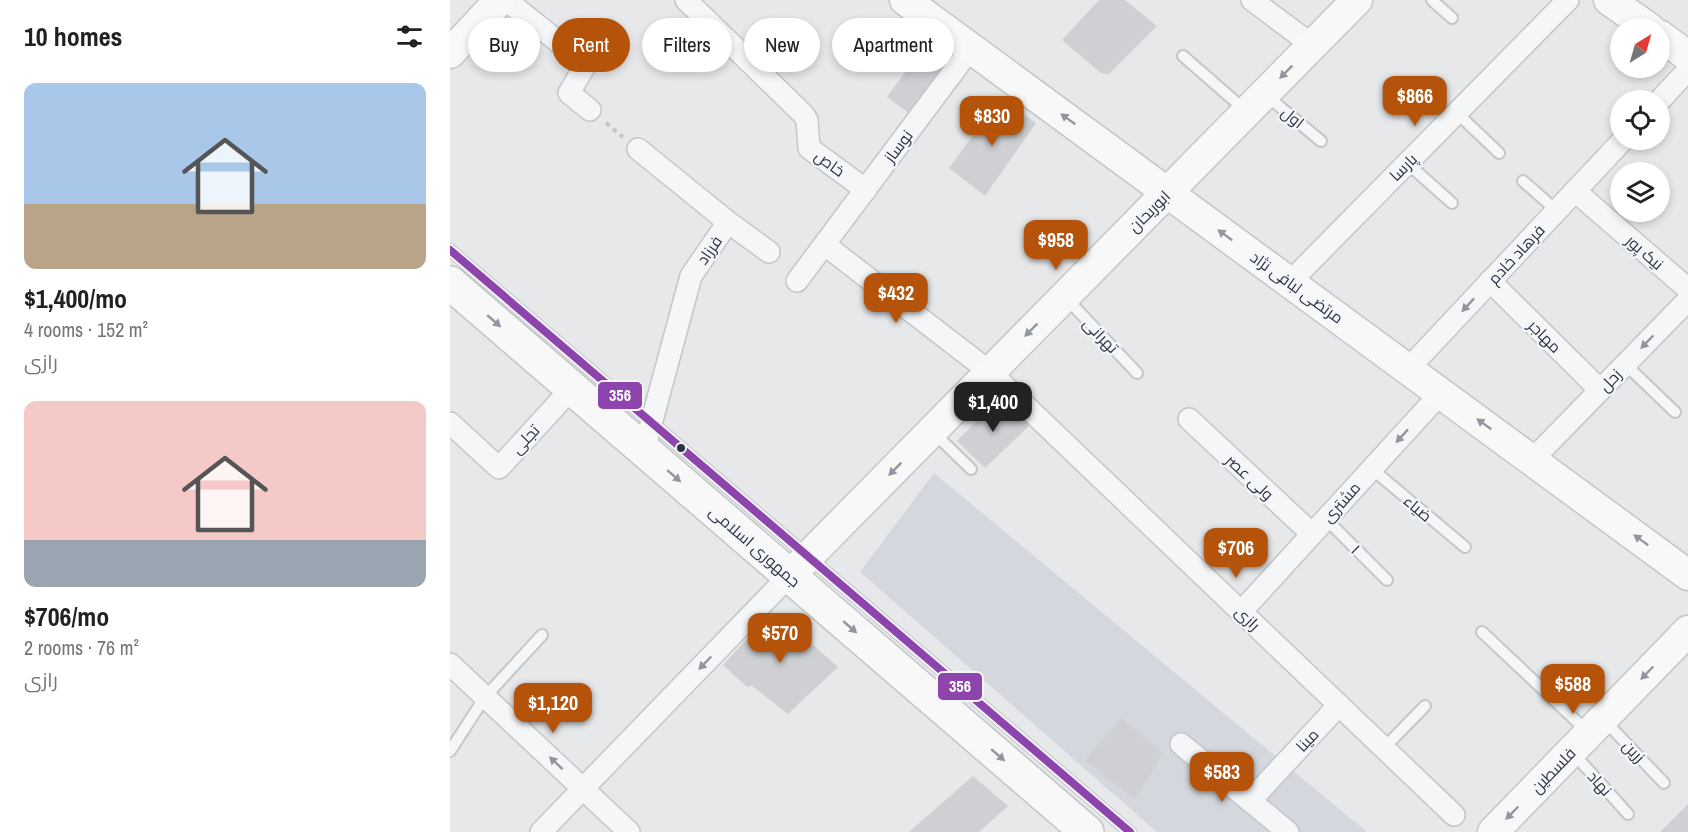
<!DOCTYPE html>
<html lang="en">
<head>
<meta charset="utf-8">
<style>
  body { margin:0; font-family:"Archivo Narrow",Cairo,sans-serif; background:#f2f2f2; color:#202124; height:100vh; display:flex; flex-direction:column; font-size:22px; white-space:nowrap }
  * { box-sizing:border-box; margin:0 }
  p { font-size:20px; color:#757577 }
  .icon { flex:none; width:33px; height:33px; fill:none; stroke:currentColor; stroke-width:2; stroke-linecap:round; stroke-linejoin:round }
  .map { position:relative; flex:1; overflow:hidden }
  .drawer { display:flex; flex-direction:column; background:#fff; width:450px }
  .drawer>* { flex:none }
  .top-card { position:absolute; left:18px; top:18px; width:570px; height:54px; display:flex; gap:12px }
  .needle { width:39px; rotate:37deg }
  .tools { position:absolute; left:1160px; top:18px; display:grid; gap:12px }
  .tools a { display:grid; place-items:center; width:60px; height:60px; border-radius:50%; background:#fff; box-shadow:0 3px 9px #0003; font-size:30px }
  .price { position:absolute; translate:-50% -51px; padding:0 14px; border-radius:12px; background:#b45309; color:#fff; font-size:20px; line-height:39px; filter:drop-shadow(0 2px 3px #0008) }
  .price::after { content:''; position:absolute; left:50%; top:36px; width:18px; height:14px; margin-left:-9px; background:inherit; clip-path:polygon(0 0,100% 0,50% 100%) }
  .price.active { background:#222; color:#fff }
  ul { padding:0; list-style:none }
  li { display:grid; align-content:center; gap:12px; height:318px; padding:0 24px }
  li span { display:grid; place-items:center; height:186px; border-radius:12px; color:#555 }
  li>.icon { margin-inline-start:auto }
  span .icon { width:108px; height:108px; fill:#fffc; stroke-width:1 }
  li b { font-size:26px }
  h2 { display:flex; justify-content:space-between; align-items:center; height:72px; padding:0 24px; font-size:26px }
  .chip { padding:0 21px; border-radius:27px; background:#fff; box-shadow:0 3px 9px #0003; font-size:21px; line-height:54px }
  .chip.active { background:#b45309; color:#fff }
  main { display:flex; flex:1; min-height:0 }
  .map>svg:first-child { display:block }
</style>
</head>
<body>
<main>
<section class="drawer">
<h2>10 homes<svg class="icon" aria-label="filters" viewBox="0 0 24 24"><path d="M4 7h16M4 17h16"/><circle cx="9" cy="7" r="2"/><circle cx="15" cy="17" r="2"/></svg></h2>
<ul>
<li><span style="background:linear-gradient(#a9c7e8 65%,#b9a48a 0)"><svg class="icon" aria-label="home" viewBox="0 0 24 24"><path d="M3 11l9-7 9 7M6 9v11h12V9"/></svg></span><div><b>$1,400/mo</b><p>4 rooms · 152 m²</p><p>رازی</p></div></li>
<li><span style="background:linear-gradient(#f6c9c9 75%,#9aa5b1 0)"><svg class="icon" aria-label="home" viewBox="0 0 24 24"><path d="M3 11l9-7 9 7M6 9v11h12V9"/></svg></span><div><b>$706/mo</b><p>2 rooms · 76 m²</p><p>رازی</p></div></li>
</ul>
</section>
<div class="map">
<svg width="1238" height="832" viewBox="0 0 1238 832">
  <rect width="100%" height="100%" fill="#e6e8ea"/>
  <path fill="#d4d7dd" d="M484,473L917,832H707L410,572Z"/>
  <g fill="#ced0d3">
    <path d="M649,0H675L707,26L659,74L651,73L612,40Z"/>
    <path d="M474,46L500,65L463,116L437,97Z"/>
    <path d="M550,98L586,123L535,196L499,168Z"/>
    <path d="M549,398L555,400L579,426L535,468L507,441Z"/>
    <path d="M329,615L388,667L338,714L302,686L297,687L273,665L316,618Z"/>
    <path d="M671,718L713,753L685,800L635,760Z"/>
    <path d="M523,776L558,806L529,832H459Z"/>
    <path d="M1238,804V832H1210Z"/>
  </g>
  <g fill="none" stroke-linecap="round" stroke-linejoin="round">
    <g stroke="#c4c6c8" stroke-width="14">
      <g id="lane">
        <path d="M982,0L1002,18"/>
        <path d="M733,56L796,111"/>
        <path d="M817,96L871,141"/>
        <path d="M1007,113L1049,153"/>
        <path d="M957,163L1002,203"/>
        <path d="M1073,181L1106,210"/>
        <path d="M0,250L680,832"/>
        <path d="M615,297L687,373"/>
        <path d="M1175,364L1225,412"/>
        <path d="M482,431L521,469"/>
        <path d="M922,469L1015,547"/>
        <path d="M876,519L937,580"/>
        <path d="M1032,632L1137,731"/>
        <path d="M1154,720L1214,783"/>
        <path d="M934,748L975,706"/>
        <path d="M0,751L35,697L92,635"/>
        <path d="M1124,754L1178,814"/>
      </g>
    </g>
    <g stroke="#c4c6c8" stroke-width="24">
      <g id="street">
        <path d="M56,0L136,64L119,93L140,110"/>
        <path d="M236,0L353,114L357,120L359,148L416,190"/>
        <path d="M802,0L862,45"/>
        <path d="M1209,101L1238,70"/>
        <path d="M188,149L278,222L241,276L194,450"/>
        <path d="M1125,191L1238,289"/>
        <path d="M278,222L319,252"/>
        <path d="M375,245L540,372L1004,815"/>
        <path d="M347,281L521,48"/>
        <path d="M1040,281L1150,390"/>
        <path d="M840,282L1118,0"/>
        <path d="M958,369L1173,140"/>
        <path d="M739,419L862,534"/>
        <path d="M0,423L49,468L122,388"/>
        <path d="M1082,460L1238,300"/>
        <path d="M791,612L991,393"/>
        <path d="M0,664L179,832"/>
        <path d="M731,744L838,832"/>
        <path d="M800,801L889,705"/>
        <path d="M91,832L340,575"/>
      </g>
    </g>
    <g stroke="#c4c6c8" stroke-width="33">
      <g id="secondary">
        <path d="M455,0L1238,575"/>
        <path d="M1159,0L1199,28"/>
        <path d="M1209,35L1238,56"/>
        <path d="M0,53L50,0"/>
        <path d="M340,575L907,0"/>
        <path d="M1043,832L1238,631"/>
      </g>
    </g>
    <g stroke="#c2c5c8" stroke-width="36">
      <path id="primary" d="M0,283L637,832"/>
    </g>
    <path stroke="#c5c6ca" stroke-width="4" stroke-dasharray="4.5 4.5" stroke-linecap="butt" d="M156,123L173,137"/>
    <use href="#lane" stroke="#f5f6f7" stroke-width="10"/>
    <use href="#street" stroke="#f5f6f7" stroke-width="21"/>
    <use href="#secondary" stroke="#f8f8f8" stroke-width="30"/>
    <use href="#primary" stroke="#f8f8f8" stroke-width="33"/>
    <g stroke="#f4f6f9" stroke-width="12">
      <path id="bus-1" d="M0,250L680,832"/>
    </g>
    <use href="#bus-1" stroke="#8e44ad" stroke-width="8"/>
  </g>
  <defs><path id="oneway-solid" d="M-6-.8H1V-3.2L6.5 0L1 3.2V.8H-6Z" transform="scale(1.5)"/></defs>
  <g fill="#92969e">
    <use href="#oneway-solid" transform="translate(836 72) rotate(135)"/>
    <use href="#oneway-solid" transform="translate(618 119) rotate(-144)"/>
    <use href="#oneway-solid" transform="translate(775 235) rotate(-144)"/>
    <use href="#oneway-solid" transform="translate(44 321) rotate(41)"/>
    <use href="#oneway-solid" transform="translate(581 330) rotate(135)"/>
    <use href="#oneway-solid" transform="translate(1034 424) rotate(-144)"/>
    <use href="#oneway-solid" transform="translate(445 469) rotate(135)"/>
    <use href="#oneway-solid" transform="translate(224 476) rotate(41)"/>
    <use href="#oneway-solid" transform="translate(1191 540) rotate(-144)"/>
    <use href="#oneway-solid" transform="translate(400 627) rotate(41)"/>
    <use href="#oneway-solid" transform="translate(1197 673) rotate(134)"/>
    <use href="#oneway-solid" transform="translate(548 755) rotate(41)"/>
    <use href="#oneway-solid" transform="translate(1062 813) rotate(134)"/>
  </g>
  <g fill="#90959e">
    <use href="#oneway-solid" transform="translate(1018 305) rotate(133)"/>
    <use href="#oneway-solid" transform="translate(1197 342) rotate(134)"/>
    <use href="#oneway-solid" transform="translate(952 436) rotate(132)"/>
    <use href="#oneway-solid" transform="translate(255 663) rotate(134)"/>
    <use href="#oneway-solid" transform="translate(106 763) rotate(-137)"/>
  </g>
  <circle fill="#2b3445" stroke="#f4f6f9" stroke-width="2" cx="231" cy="448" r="5"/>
  <g text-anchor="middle" stroke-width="4.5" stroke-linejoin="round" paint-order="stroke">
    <g font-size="16" fill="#2b3445" stroke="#f4f6f9">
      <text transform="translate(843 117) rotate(39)" y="6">اول</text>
      <text transform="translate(448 146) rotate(-53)" y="6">نوساز</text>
      <text transform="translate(380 163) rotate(36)" y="6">خاص</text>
      <text transform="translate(953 167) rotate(-45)" y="6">پارسا</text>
      <text transform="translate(699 211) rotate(-45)" y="6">ابوریحان</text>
      <text transform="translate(259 250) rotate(-55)" y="6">فرزاد</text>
      <text transform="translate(1195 252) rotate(41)" y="6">نیک پور</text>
      <text transform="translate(1066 254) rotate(-47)" y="6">فرهاد خادم</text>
      <text transform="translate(847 287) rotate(36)" y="6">مرتضی لبافی نژاد</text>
      <text transform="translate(651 335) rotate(46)" y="6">تهرانی</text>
      <text transform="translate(1095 336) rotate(45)" y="6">مهاجر</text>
      <text transform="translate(1160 380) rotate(-46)" y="6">زحل</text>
      <text transform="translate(75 439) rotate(-47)" y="6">تجلی</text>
      <text transform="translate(800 477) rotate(43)" y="6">ولی عصر</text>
      <text transform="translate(891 502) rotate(-48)" y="6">مشتری</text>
      <text transform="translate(968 508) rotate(40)" y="6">ضیاء</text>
      <text transform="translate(305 546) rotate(41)" y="6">جمهوری اسلامی</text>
      <text transform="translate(906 549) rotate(45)" y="6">۱</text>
      <text transform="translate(798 618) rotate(44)" y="6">رازی</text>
      <text transform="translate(857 740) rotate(-47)" y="6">مینا</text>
      <text transform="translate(1184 751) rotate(46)" y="6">زرین</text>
      <text transform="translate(1103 770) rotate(-46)" y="6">فلسطین</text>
      <text transform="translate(1150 783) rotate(48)" y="6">نهاد</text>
    </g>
  </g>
  <g stroke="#f4f6f9" stroke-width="2">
    <rect x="147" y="381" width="46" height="29" rx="6" fill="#8e44ad"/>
    <rect x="487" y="672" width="46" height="29" rx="6" fill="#8e44ad"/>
  </g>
  <g font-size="16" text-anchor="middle" font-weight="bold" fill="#fff">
    <text x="170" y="401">356</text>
    <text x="510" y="692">356</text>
  </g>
</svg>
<div class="tools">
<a><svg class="needle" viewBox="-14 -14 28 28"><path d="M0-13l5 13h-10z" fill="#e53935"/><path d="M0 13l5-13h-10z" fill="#757577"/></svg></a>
<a><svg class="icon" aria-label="locate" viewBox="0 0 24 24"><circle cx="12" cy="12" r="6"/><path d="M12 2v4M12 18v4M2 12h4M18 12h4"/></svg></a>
<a><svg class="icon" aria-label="layers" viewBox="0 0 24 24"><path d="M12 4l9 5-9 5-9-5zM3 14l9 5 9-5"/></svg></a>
</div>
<b class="price" style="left:965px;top:127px">$866</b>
<b class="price" style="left:542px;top:147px">$830</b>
<b class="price" style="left:606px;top:271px">$958</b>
<b class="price" style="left:446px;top:324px">$432</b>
<b class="price active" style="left:543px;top:433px">$1,400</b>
<b class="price" style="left:786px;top:579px">$706</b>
<b class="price" style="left:330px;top:664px">$570</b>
<b class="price" style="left:1123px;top:715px">$588</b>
<b class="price" style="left:103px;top:734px">$1,120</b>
<b class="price" style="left:772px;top:803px">$583</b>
<div class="top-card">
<a class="chip">Buy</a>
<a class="chip active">Rent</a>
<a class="chip">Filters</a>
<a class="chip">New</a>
<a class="chip">Apartment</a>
</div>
</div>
</main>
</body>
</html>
